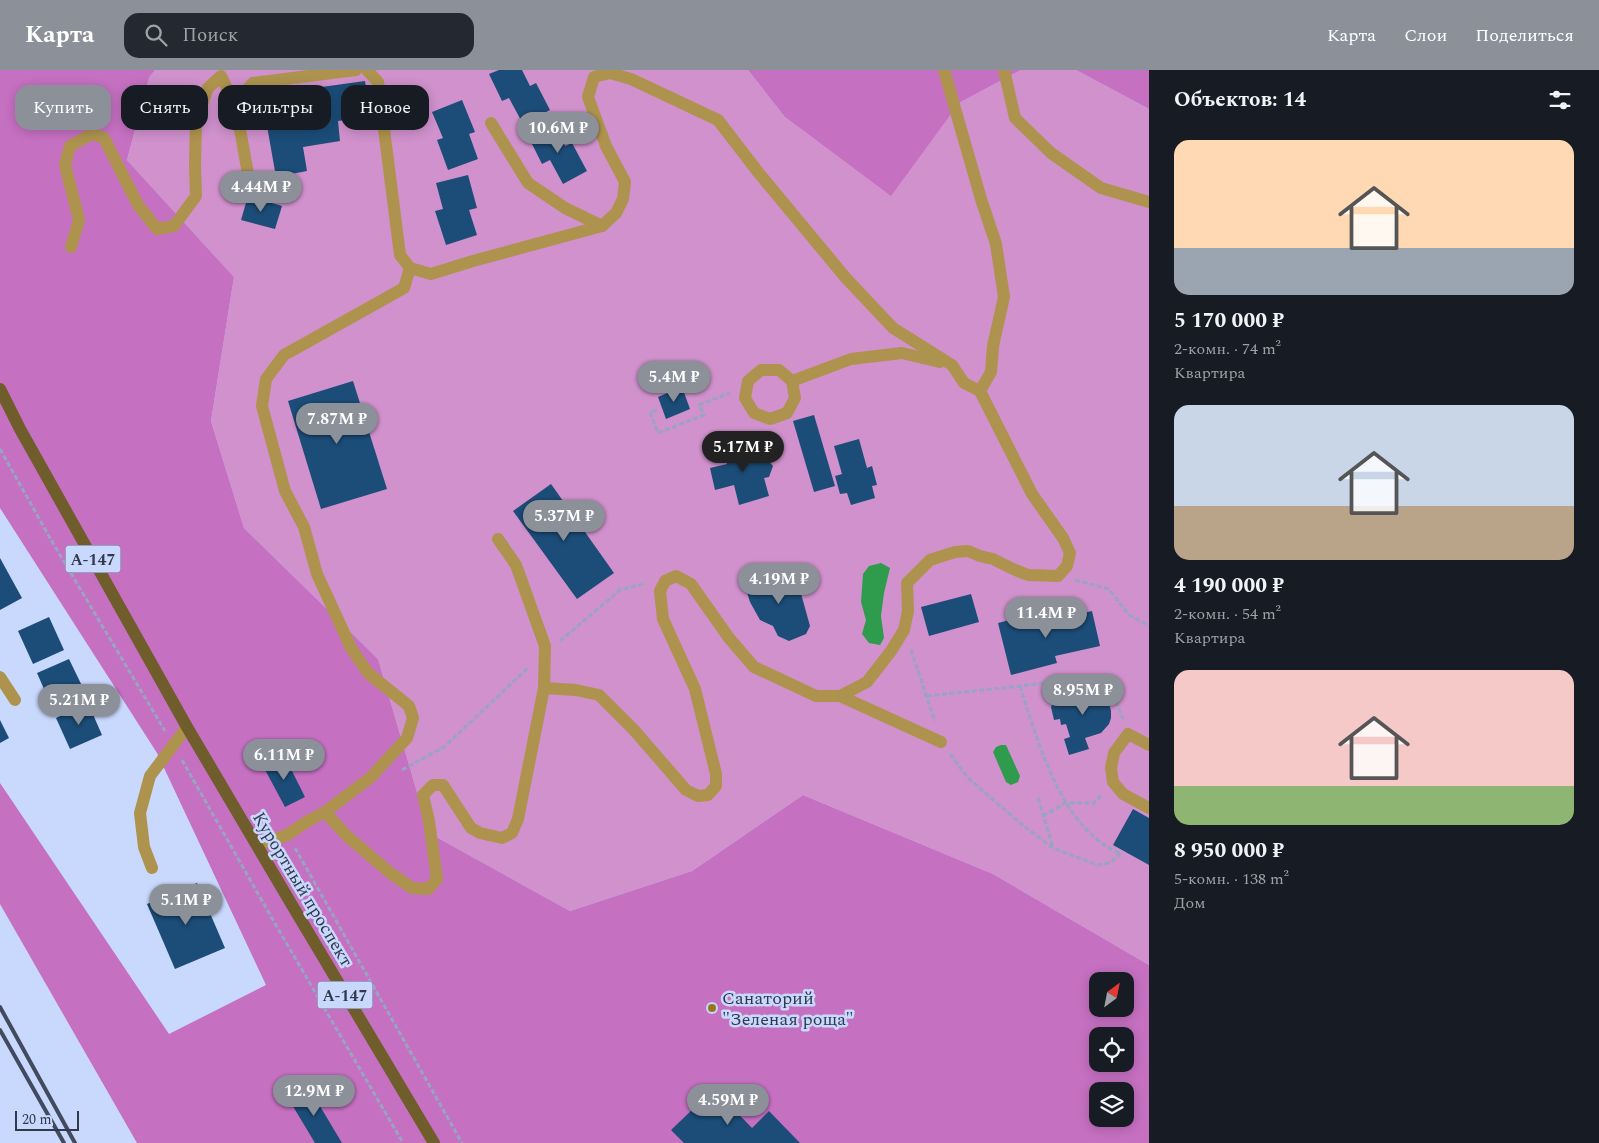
<!DOCTYPE html>
<html lang="ru">
<head>
<meta charset="utf-8">
<style>
  body { margin:0; font-family:Spectral,serif; background:#242831; color:#f1f3f6; height:100vh; display:flex; flex-direction:column; font-size:19px; white-space:nowrap }
  * { box-sizing:border-box; margin:0 }
  p { font-size:16px; color:#9ea1a6 }
  .icon { flex:none; width:28px; height:28px; fill:none; stroke:currentColor; stroke-width:2; stroke-linecap:round; stroke-linejoin:round }
  .map { position:relative; flex:1; overflow:hidden }
  .drawer { display:flex; flex-direction:column; background:#171b24; width:450px }
  .drawer>* { flex:none }
  .guide { position:absolute; left:15px; top:15px; width:475px; height:45px; display:flex; gap:10px }
  .needle { width:32px; rotate:32deg }
  .buttons { position:absolute; left:1089px; top:902px; display:grid; gap:10px }
  .buttons a { display:grid; place-items:center; width:45px; height:45px; border-radius:10px; background:#171b24; box-shadow:0 2px 12px #0003; font-size:25px }
  .scale { position:absolute; left:15px; bottom:12px; width:64px; box-sizing:border-box; padding-left:5px; border:2px solid #32394c; border-top:0; font-size:14px; line-height:18px; white-space:nowrap; color:#32394c; -webkit-text-stroke:4px #c9d8fd; paint-order:stroke }
  .price { position:absolute; translate:-50% -42px; padding:0 11px; border-radius:18px; background:#8c9099; color:#fff; font-size:16px; line-height:32px; filter:drop-shadow(0 1px 2px #0008) }
  .price::after { content:''; position:absolute; left:50%; top:30px; width:15px; height:11px; margin-left:-8px; background:inherit; clip-path:polygon(0 0,100% 0,50% 100%) }
  .price.selected { background:#222; color:#fff }
  ul { padding:0; list-style:none }
  li { display:grid; align-content:center; gap:10px; height:265px; padding:0 25px }
  li span { display:grid; place-items:center; height:155px; border-radius:15px; color:#555 }
  li>.icon { margin-inline-start:auto }
  span .icon { width:90px; height:90px; fill:#fffc; stroke-width:1 }
  li b { font-size:21px }
  h2 { display:flex; justify-content:space-between; align-items:center; height:60px; padding:0 25px; font-size:21px }
  .chip { padding:0 18px; border-radius:15px; background:#171b24; box-shadow:0 2px 12px #0003; font-size:18px; line-height:45px }
  .chip.selected { background:#8c9099; color:#fff }
  header { display:flex; align-items:center; gap:30px; box-sizing:border-box; height:70px; padding:0 25px; background:#8c9099; color:#fff }
  header strong { font-size:24px }
  nav { display:flex; gap:28px; margin-inline-start:auto; font-size:18px }
  .search { width:350px; height:45px; background:#242831; display:flex; align-items:center; gap:12px; box-sizing:border-box; padding:0 18px; border-radius:15px; color:#9ea1a6; font-size:19px }
  main { display:flex; flex:1; min-height:0 }
  .map>svg:first-child { display:block }
</style>
</head>
<body>
<header>
<strong>Карта</strong>
<div class="search"><svg class="icon" aria-label="search" viewBox="0 0 24 24"><circle cx="10" cy="10" r="6"/><path d="M15 15l6 6"/></svg>Поиск</div>
<nav><a>Карта</a><a>Слои</a><a>Поделиться</a></nav>
</header>
<main>
<div class="map">
<svg width="1149" height="1073" viewBox="0 0 1149 1073">
  <rect width="100%" height="100%" fill="#c9d8fd"/>
  <path fill="#d091cc" d="M155,0H748L784,46L959,33L1021,0H1076L1149,39V895L993,804L803,725L692,801L570,841L429,763L378,589L244,458L211,351L234,207L127,90L149,8Z"/>
  <g fill="#c670c2" fill-rule="evenodd">
    <path d="M0,0H155L149,8L127,90L234,207L211,351L244,458L378,589L429,763L570,841L692,801L803,725L993,804L1149,895V1073H137L0,834V713L169,964L266,915L157,683L0,438ZM1098,911H1125V939H1098ZM1098,966H1125V994H1098ZM1098,1021H1125V1049H1098Z"/>
    <path d="M748,0H1021L959,33L891,126L784,46Z"/>
    <path d="M1076,0H1149V39Z"/>
  </g>
  <g fill="#2f9b4d">
    <path d="M881,493L890,498L884,523L881,546L884,568L880,575L869,573L862,564L866,550L861,532L863,504L869,496Z"/>
    <path d="M1001,675H1006L1020,706L1018,712L1011,715L1006,712L993,682L996,677Z"/>
  </g>
  <g fill="#1b4d78">
    <path d="M499,0H522L530,16L536,13L550,40L523,54L509,28L502,31L489,4Z"/>
    <path d="M365,11L370,46L338,51L340,71L303,77L307,101L276,107L267,56L282,53L278,23Z"/>
    <path d="M462,30L475,62L469,64L478,89L448,100L437,70L443,68L432,42Z"/>
    <path d="M555,55L565,76L572,73L587,101L563,114L550,90L542,94L529,68Z"/>
    <path d="M468,105L477,138L469,140L477,165L446,175L435,141L443,139L436,113Z"/>
    <path d="M248,126L282,136L275,159L241,150Z"/>
    <path d="M353,311L387,419L321,439L288,331Z"/>
    <path d="M682,317L690,339L666,349L658,327Z"/>
    <path d="M814,345L835,416L814,422L793,351Z"/>
    <path d="M859,369L867,398L872,396L877,415L872,416L875,428L851,435L847,423L840,424L835,406L842,404L834,376Z"/>
    <path d="M752,371L757,387L763,385L773,396L769,407L764,408L769,426L739,435L734,415L715,420L710,398L727,394L723,380Z"/>
    <path d="M551,414L614,503L577,529L513,441Z"/>
    <path d="M0,488L22,528L0,540Z"/>
    <path d="M781,497L784,510L800,520L810,556L806,564L789,571L778,566L773,556L760,550L750,532L746,519L756,513L759,505L764,500Z"/>
    <path d="M971,524L979,552L929,566L921,537Z"/>
    <path d="M1044,541L1046,551L1092,541L1100,576L1055,586L1057,593L1011,605L998,553Z"/>
    <path d="M49,547L64,580L33,594L18,561Z"/>
    <path d="M69,589L84,620L51,635L37,603Z"/>
    <path d="M1087,614L1089,622L1105,618L1111,641V648L1109,654L1101,663L1085,668L1089,679L1069,685L1064,669L1070,667L1066,654L1061,655L1060,649L1054,650L1051,637L1053,633L1070,628L1068,619Z"/>
    <path d="M88,633L102,665L70,679L56,648Z"/>
    <path d="M0,650L9,668L0,673Z"/>
    <path d="M284,685L305,727L285,737L263,696Z"/>
    <path d="M1133,739L1149,748V795L1113,775Z"/>
    <path d="M197,813L225,878L175,899L147,834Z"/>
    <path d="M308,1016L342,1073H315L288,1028Z"/>
    <path d="M714,1019L752,1058L769,1041L800,1073H684L671,1060Z"/>
  </g>
  <g fill="none" stroke-linecap="round" stroke-linejoin="round">
    <g stroke="#97a4c3" stroke-width="3" stroke-dasharray="5 2.5" stroke-linecap="butt">
      <path d="M657,340L650,342L658,363L704,345L699,335L730,323"/>
      <path d="M0,379L54,475L165,661"/>
      <path d="M1075,510L1109,519L1128,544L1149,556"/>
      <path d="M560,571L620,520L646,513"/>
      <path d="M911,580L935,652"/>
      <path d="M1020,616C1037,668 1055,737 1100,772C1106,777 1113,780 1120,784"/>
      <path d="M927,626L1020,616L1091,606L1105,613L1112,621L1123,649"/>
      <path d="M950,684L968,708L1020,753L1053,778L1097,795L1110,793L1123,781"/>
      <path d="M182,690L273,850L403,1073"/>
      <path d="M402,700L444,677L528,598"/>
      <path d="M1038,728L1053,777"/>
      <path d="M1043,746L1065,733H1094L1102,724"/>
      <path d="M295,778L462,1073"/>
    </g>
    <g stroke="#ae934e" stroke-width="12">
      <path d="M367,0L378,12L400,185L410,198L431,204L473,191L602,156"/>
      <path d="M1004,0L1015,48L1051,83L1101,118L1149,132"/>
      <path d="M491,53L528,113L565,138L602,156L616,143L623,129L625,112L606,76L588,27L594,7L610,3L631,9L718,50L758,102L845,207L893,258L952,295L964,313L980,321"/>
      <path d="M250,115L236,37L241,26L253,13L356,0"/>
      <path d="M71,177L79,150L65,95L70,76L92,64L104,68L138,135L157,159L174,156L196,126L195,96L196,51L208,18L221,6L236,37"/>
      <path d="M761,300H779L792,311L795,328L787,343L770,349L754,343L745,328L748,311Z"/>
      <path d="M792,311L851,289L902,283L940,292"/>
      <path d="M498,469L516,495L545,576L544,618"/>
      <path d="M0,607L15,630"/>
      <path d="M840,626L941,672"/>
      <path d="M1149,675L1128,664L1114,683L1111,698L1113,712L1123,724L1149,738"/>
      <path d="M325,742L346,765L389,802L412,818L428,819L437,809L429,751L423,725L433,715H443L471,758L480,763L502,768L512,763L518,749L544,618L576,620L599,625L634,660L686,720L698,726L708,725L716,716V704L695,619L663,549L660,521L665,511L676,506L691,514L729,568L754,597L816,626H840L867,612L891,581L904,560L908,541L907,513L930,490L955,482L968,481L980,486L993,489L1013,499L1028,505L1058,506L1067,496L1070,483L1063,468L1032,424L980,321L991,302L993,276L1004,227L996,174L981,129L944,0"/>
      <path d="M257,776L287,765L308,751L325,742L370,708L407,668L413,648L409,636L368,603L351,578L317,504L304,457L285,421L262,336L266,309L284,285L404,218L410,198"/>
      <path d="M152,798L144,777L140,743L150,706L187,657"/>
    </g>
    <path stroke="#705d2c" stroke-width="12" d="M0,319L20,359L187,657L289,830L434,1073"/>
    <g stroke="#424a5f" stroke-width="4">
      <path d="M0,937L75,1073"/>
      <path d="M0,960L64,1073"/>
    </g>
  </g>
  <circle fill="#94761d" stroke="#c9d8fd" stroke-width="2" cx="712" cy="938" r="5"/>
  <g text-anchor="middle" stroke-width="5" stroke-linejoin="round" paint-order="stroke">
    <g fill="#c9d8fd" stroke="#5f6981" stroke-width="1">
      <rect x="65.5" y="475.5" width="55" height="27" rx="4"/>
      <rect x="317.5" y="911.5" width="55" height="27" rx="4"/>
    </g>
    <g font-size="16" font-weight="bold" fill="#32394c">
      <text x="93" y="495">А-147</text>
      <text x="345" y="931">А-147</text>
    </g>
    <g font-size="18" fill="#32394c" stroke="#c9d8fd">
      <text transform="translate(303 819) rotate(59)" y="6">Курортный проспект</text>
    </g>
    <g font-size="18" fill="#32394c" stroke="#c9d8fd" text-anchor="start">
      <text x="722" y="934">Санаторий<tspan x="722" dy="21">"Зеленая роща"</tspan></text>
    </g>
  </g>
</svg>
<div class="buttons">
<a><svg class="needle" viewBox="-14 -14 28 28"><path d="M0-13l5 13h-10z" fill="#e53935"/><path d="M0 13l5-13h-10z" fill="#9ea1a6"/></svg></a>
<a><svg class="icon" aria-label="locate" viewBox="0 0 24 24"><circle cx="12" cy="12" r="6"/><path d="M12 2v4M12 18v4M2 12h4M18 12h4"/></svg></a>
<a><svg class="icon" aria-label="layers" viewBox="0 0 24 24"><path d="M12 4l9 5-9 5-9-5zM3 14l9 5 9-5"/></svg></a>
</div>
<div class="scale">20 m</div>
<b class="price" style="left:558px;top:84px">10.6M ₽</b>
<b class="price" style="left:261px;top:143px">4.44M ₽</b>
<b class="price" style="left:674px;top:333px">5.4M ₽</b>
<b class="price" style="left:337px;top:375px">7.87M ₽</b>
<b class="price selected" style="left:743px;top:403px">5.17M ₽</b>
<b class="price" style="left:564px;top:472px">5.37M ₽</b>
<b class="price" style="left:779px;top:535px">4.19M ₽</b>
<b class="price" style="left:1046px;top:569px">11.4M ₽</b>
<b class="price" style="left:1083px;top:646px">8.95M ₽</b>
<b class="price" style="left:79px;top:656px">5.21M ₽</b>
<b class="price" style="left:284px;top:711px">6.11M ₽</b>
<b class="price" style="left:186px;top:856px">5.1M ₽</b>
<b class="price" style="left:314px;top:1047px">12.9M ₽</b>
<b class="price" style="left:728px;top:1056px">4.59M ₽</b>
<div class="guide">
<a class="chip selected">Купить</a>
<a class="chip">Снять</a>
<a class="chip">Фильтры</a>
<a class="chip">Новое</a>
</div>
</div>
<section class="drawer">
<h2>Объектов: 14<svg class="icon" aria-label="filters" viewBox="0 0 24 24"><path d="M4 7h16M4 17h16"/><circle cx="9" cy="7" r="2"/><circle cx="15" cy="17" r="2"/></svg></h2>
<ul>
<li><span style="background:linear-gradient(#ffd9b3 70%,#9aa5b1 0)"><svg class="icon" aria-label="home" viewBox="0 0 24 24"><path d="M3 11l9-7 9 7M6 9v11h12V9"/></svg></span><div><b>5 170 000 ₽</b><p>2-комн. · 74 m²</p><p>Квартира</p></div></li>
<li><span style="background:linear-gradient(#c9d6e8 65%,#b9a48a 0)"><svg class="icon" aria-label="home" viewBox="0 0 24 24"><path d="M3 11l9-7 9 7M6 9v11h12V9"/></svg></span><div><b>4 190 000 ₽</b><p>2-комн. · 54 m²</p><p>Квартира</p></div></li>
<li><span style="background:linear-gradient(#f6c9c9 75%,#8fb573 0)"><svg class="icon" aria-label="home" viewBox="0 0 24 24"><path d="M3 11l9-7 9 7M6 9v11h12V9"/></svg></span><div><b>8 950 000 ₽</b><p>5-комн. · 138 m²</p><p>Дом</p></div></li>
</ul>
</section>
</main>
</body>
</html>
